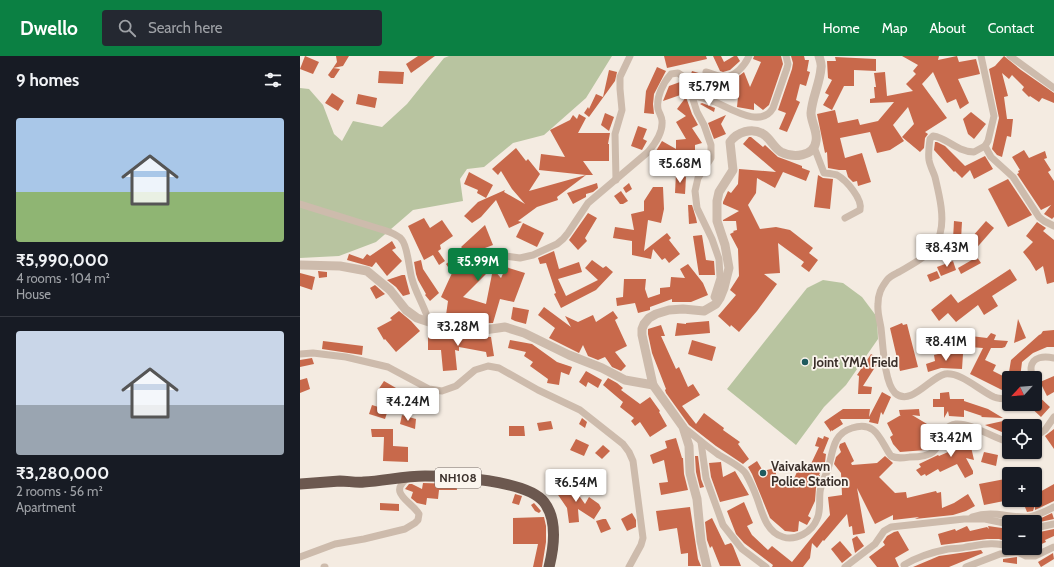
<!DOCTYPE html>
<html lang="en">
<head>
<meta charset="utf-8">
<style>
  body { margin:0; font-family:Cabin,sans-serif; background:#242831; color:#f1f3f6; height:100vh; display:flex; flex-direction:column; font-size:15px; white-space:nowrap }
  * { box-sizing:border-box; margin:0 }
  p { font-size:13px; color:#9ea1a6 }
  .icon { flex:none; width:22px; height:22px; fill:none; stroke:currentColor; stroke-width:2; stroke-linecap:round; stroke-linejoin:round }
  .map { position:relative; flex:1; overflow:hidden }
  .sheet { display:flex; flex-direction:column; background:#171b24; width:300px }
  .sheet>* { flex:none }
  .needle { width:26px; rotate:244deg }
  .controls { position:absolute; left:702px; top:315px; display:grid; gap:8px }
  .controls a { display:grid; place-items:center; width:40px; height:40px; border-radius:4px; background:#171b24; box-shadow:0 1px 3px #0004; font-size:20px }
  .price { position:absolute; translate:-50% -34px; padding:0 9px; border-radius:4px; background:#fff; color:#222; font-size:13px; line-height:26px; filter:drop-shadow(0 1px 2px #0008) }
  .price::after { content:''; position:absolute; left:50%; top:24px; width:12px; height:9px; margin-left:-6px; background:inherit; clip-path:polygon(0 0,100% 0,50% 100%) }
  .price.active { background:#0b8043; color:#fff }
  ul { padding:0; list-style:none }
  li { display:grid; align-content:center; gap:8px; height:212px; padding:0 16px }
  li+li { border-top:1px solid #363941 }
  li span { display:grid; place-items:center; height:124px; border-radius:4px; color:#555 }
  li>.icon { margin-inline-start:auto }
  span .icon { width:72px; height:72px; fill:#fffc; stroke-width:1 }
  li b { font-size:17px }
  h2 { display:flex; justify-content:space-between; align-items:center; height:48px; padding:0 16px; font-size:17px }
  header { display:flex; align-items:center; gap:24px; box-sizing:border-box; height:56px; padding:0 20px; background:#0b8043; color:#fff }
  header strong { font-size:19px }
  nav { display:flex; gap:22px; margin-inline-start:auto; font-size:14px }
  .search { width:280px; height:36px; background:#242831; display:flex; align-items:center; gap:10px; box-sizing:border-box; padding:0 14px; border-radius:4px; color:#9ea1a6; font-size:15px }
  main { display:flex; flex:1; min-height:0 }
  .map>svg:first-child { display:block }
</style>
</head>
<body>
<header>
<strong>Dwello</strong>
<div class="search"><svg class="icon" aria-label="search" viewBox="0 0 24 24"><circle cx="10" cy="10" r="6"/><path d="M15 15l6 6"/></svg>Search here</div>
<nav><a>Home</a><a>Map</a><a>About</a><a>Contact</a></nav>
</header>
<main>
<section class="sheet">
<h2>9 homes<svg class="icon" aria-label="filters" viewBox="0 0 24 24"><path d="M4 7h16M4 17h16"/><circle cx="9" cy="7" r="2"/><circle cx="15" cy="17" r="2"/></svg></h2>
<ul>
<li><span style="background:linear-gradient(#a9c7e8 60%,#8fb573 0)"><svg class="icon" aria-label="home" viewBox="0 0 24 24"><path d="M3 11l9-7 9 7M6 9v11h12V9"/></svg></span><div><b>₹5,990,000</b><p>4 rooms · 104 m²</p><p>House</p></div></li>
<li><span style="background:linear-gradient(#c9d6e8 60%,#9aa5b1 0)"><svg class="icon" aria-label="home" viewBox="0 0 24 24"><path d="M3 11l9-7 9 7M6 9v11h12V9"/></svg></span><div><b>₹3,280,000</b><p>2 rooms · 56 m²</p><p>Apartment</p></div></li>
</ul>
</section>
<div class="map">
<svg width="754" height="511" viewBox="0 0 754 511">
  <rect width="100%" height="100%" fill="#f4ebe1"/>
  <g fill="#b8c4a0">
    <path d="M149,0H312L286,42L244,79L213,87L184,111L167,113L160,123L163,145L113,154L76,186L39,200L0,202V32L9,33L23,49L34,78L42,85L53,65L82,71L107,48L144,2Z"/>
    <path d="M523,224L543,227L562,241L577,261L578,283L546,329L524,351L496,389L427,333L507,232Z"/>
  </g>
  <g fill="#c8694b">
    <path d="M5,0L19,6L13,18L0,13Z"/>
    <path d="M36,0H49L43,10L33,12L37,6Z"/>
    <path d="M118,0H135L111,17L106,8Z"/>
    <path d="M364,0H406L407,3L367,12Z"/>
    <path d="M413,0H421L424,6L434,0H437L440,5L430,14L423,16L420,15Z"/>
    <path d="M454,0H481L483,8L469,49L463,54L454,47V54L437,51L438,41L421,35L419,42L415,41L417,40L394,32L390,21L392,15L402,18L405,21L427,27L426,26L435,23L444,16L450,31L461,6L453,3Z"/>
    <path d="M491,0H504L505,4H509L507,15L510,16L506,30L500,28L496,44L500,46L487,76L479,73L486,57L478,54L492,13L493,7Z"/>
    <path d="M602,0H639L638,4L657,0L659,6L676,3L680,18L658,23L669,47L660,53L656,43L647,47L633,16L622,28L647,62L625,76L628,78L625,82L624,92L620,96L602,81L614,68L608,51L593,69L604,85L590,94L577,97L570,76L540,82L545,102L562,97L571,126L558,130L557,125L553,126L548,121L546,114H539L528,112L527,96L525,97L517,58L535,54L538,67L558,63L560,69L578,65L594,46L570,47V43L575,42L574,31H576L574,17L585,16L587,40L613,35L606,28L616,18L613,15L618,9Z"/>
    <path d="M704,0L721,14L754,37V47L742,42L739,46L730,40L729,41L722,34L724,31L712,19L709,23L702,17L708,40L704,41L707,63H713L711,81L707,80L702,101L697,99L692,93L699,62L689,13L695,10Z"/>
    <path d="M535,1L576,3V15L554,14V30H544L532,54L523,49L529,39L525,37L532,24L528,22L527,5H536Z"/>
    <path d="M357,11L366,15L354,38L353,48L354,58L344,57L346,35Z"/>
    <path d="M33,12L40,13L34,22H31L28,19Z"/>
    <path d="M309,14L317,16L315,25L289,61L284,57L288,51L289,53L296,38L303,41Z"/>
    <path d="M79,15L104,16L103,28L78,27Z"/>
    <path d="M380,26L383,30L386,37L363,45L369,30Z"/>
    <path d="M32,37L44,45L38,55L25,47Z"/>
    <path d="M58,38L77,42L75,52L56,48Z"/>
    <path d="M386,41L392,58L398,69L392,72L402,87L395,89V98L403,105L395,115L356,95L362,85L376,93V84L386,83L376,66L386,60L377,53Z"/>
    <path d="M402,47L415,52L414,56L400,48Z"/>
    <path d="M671,56L686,68L674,83L668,78L663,63Z"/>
    <path d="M305,57L314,61L309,75L301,69Z"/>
    <path d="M279,58L286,62L278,77H310L308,88H309V105H283L293,119H286L257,141L258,144L237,151L218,165L222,166L209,172L196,144L181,161L172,167L164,160L178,146L205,134L204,136L225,148L212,133L201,115L198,119L192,113L216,92L226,105L228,103L240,118L229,135L286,119L239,114L241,98L265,101L250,74L270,64L273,59L277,63Z"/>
    <path d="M426,59L421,68L426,78L414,83L408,67Z"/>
    <path d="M338,70L347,73L343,83L347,85L342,94L331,90Z"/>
    <path d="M449,81H451L463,91L465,89L478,101L489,105L502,110V112L510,115L506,125L483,116L475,132L457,122L456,137L448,149L460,173L476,171L490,174L513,192L509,197L518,204L509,216L501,210L504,206L478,187L480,217L464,218L477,228L457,255L439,276L431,269L430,271L418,260L436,239L430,234L439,220L438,193L430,178L434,176L433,175L437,174L436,165H423V164L439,155L423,148V146L428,135L431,137L438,128L439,113L476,116L443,88Z"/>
    <path d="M635,86H637L645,90L665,110L685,100L693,113L674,123L670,114L662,122L655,115L654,116L634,94Z"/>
    <path d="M724,94L729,102L745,95L747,102L744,103L751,114L748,116L754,125V161L752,163L744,158L751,149L741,154L717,118L719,117L718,115L720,114L712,101Z"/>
    <path d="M169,116L193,129L186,142L177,137L178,134L164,128Z"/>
    <path d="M376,117L386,121L385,138L375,137Z"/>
    <path d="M518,119L523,122L533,123L530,153L514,151Z"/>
    <path d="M708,123L732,159L708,171L688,133Z"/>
    <path d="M297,127L298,132L293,136L286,138V141L273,148L267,137Z"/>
    <path d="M329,127L332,133L326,137L323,132Z"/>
    <path d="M353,131H363L364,153L361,167L348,164L344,195L367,177L371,182L369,184L380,198L369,207L365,202L362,204L353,193L351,203L332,199V185L313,182L315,171L334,174L331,158L344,155V145Z"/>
    <path d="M321,135L328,145L323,148H320L314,140Z"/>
    <path d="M388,149H392L396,162L397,167L389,168Z"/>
    <path d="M288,157L297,162L285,182L287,185L278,194L269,184Z"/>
    <path d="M124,162L130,172L142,164L153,180L140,189L141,193L138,195L145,205L139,209L133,199L124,204L108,170Z"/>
    <path d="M654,165L662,166L661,183H653Z"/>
    <path d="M686,165L694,172L673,196L665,189Z"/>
    <path d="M737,166L746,172L743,175L754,184V226L747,228L743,210L736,215L730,205L723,196L733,186L726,180Z"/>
    <path d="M223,167L244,177L237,191L216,181Z"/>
    <path d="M185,169L193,189L185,192L181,193L176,197L192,212L163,241L186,248L193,213L201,222L206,211L225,217L214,246L200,243L193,267H187L158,260V261L146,259L148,245L141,241L152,217L146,208L164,194L161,191Z"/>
    <path d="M402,179L406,204L414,205L415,219H399L393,180Z"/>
    <path d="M92,185L96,192L92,194L102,205L87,220L76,206L72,211L47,204L49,198L63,203L67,198L70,200Z"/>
    <path d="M254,195L259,213L279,206L282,216L258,223L266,240L298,224L285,212L292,204L303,212L306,210L313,216L296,234L261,252L254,238L256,237L246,207L240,208L238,202Z"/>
    <path d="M677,201L681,207L661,218L658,212Z"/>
    <path d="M121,204L123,213L139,237L130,245L125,239L126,238L118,224L116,218L114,206Z"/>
    <path d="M653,205L656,214L641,220L637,211Z"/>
    <path d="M388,208L403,227L408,239L391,246H372V243L350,251V254L338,257L335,247L317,250L316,242L323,241L324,223H346L345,233L348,242L360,238V232L370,231L371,221L385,222L380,213Z"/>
    <path d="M710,213L717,224L692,240L698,250L684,259L678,249L656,266L648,257L639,265L631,254L651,238L658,247Z"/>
    <path d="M18,215L27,216V221L19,222Z"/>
    <path d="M637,215L640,222L630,226L627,219Z"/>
    <path d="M0,217L15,221L12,234L0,230Z"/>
    <path d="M102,219H105L110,238L103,240L96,231L87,224Z"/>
    <path d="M75,229L85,238L76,243L70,232Z"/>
    <path d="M213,251L229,254L226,268L215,265L211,263Z"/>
    <path d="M244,251L271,271L265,260L278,266L293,259L296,266L313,255L318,262L315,264L327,290L315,296L326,310L321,315L312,311L305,301L298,304L288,300L283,289L279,297L249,282L255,272L238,259Z"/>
    <path d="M99,255L111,265L120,275L96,296L85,283L84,284L77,272L92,264L90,262Z"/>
    <path d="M718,263L726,282L714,287Z"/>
    <path d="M409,265L410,277L375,280L377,267L386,268V267Z"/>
    <path d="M602,267L603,269L607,268L618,311L600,315L590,272Z"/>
    <path d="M361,269L365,280H361L376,313L379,311L388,331L393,328L400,339L382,350L396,368L404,357L424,372L423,374L440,386L438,388L449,403L443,408L416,390L389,369L366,337L365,334L366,333L352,297L348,278V273Z"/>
    <path d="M754,274V291H747L733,297L722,306L720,322H708L711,304L739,279L741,278L743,275Z"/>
    <path d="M128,277L143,278V279L165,281V280L191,281L194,300L187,301L186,296L159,291V295L155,294L157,314L143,315L141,294H128Z"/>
    <path d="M691,277L696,279L694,284L708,285L705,291L702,292H691L685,304L696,309L693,315L709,323V331L706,336L670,318L683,292L669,291L671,280L687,282Z"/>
    <path d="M210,284L232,288L257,306L272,311L269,319L261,316L259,329L247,327L248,323L230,310L233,306L224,300L226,296L208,292Z"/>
    <path d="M392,284L416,291L412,305L388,298Z"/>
    <path d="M23,285L63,290L62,299L22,293Z"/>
    <path d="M642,297L663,298L662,313L641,312L628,316L626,308L635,305L634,299Z"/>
    <path d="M571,298L579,303V305L563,330L572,331L571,338H558L559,320L557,319Z"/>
    <path d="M12,302L14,308L0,311V304Z"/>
    <path d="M286,315L302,324L298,332L288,326L286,331L279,326Z"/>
    <path d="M754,320V336L747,340L740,326Z"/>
    <path d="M7,322L10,333L0,337V324Z"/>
    <path d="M308,322L317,327L323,332L321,334L340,348L350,341L360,355L359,356L367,370L350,381L340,366L335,370L331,365L334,362L320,351L323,346L303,329Z"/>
    <path d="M84,325L96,332L90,342L78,334Z"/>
    <path d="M582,336L591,341L583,359L581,356L578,368L569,366L570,363H540L543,368L532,375L531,374V376L524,366L543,353H570L569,361Z"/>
    <path d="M649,336L650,343H664V345L688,353L703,362L681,361L682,360L664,354V361L649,360L648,355L644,362V351H633V343H640V337Z"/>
    <path d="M735,337L750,351L741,361L727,348H735Z"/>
    <path d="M72,349L88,354L85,363L69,358Z"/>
    <path d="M619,353L620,360L612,359L637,374L626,394L600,396L593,388L590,381L593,379L587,367L601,359H600L599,354Z"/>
    <path d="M102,359L116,363L115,373L100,368Z"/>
    <path d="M282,362L287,366L285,372L279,368Z"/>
    <path d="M251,365L253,373L239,375L237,367Z"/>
    <path d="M703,365L709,368V379L685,369Z"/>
    <path d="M209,370H224L225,380H209Z"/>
    <path d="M71,373H93V390L108,391V406L83,405L84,381H72Z"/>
    <path d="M662,373L664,377L663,391L669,382L674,404L666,402L673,415V418L665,422L657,408L640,416L638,413L626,420L625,418L621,420L616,414L621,411L619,408L638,399L639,400L655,393L652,375Z"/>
    <path d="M754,373V393L745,380Z"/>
    <path d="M524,380L529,382L523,397L526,398L525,406L519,419H520L516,432L515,445L508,460L511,462L507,469L499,465L498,475L494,476L485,475L470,462L452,418L448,411L457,405L463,415L475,412L478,430L493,425L500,409L509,412L519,391L515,390L518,381L523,383Z"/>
    <path d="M376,382L382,402H383L384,418L388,434L361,439L359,427L368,426L364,404L353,408L350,399L367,392L365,385Z"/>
    <path d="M276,383L289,389L284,400L270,394Z"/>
    <path d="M545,386L554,405L551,407L552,409L577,407L585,400L593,407L579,421L595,437L606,436L607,442L636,435L637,437L641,436L642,452L654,447L668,438L675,450L666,455L653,459L615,463L619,461L593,464V459L575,468L557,432L565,477L553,479L552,470L549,471L547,458L524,485L523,484L517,492L512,487L510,502L503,511H472L473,509L444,487L436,478L427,455L444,446L453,467L447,470L452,479L468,494L472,490L492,506L530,459L528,441L542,439L541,417L534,408L536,401L541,396L539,391L540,388Z"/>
    <path d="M303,389L310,395L302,403L295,397Z"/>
    <path d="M684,396L698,399L696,410L681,406Z"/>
    <path d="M395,400H398L401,423L404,431L400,432L396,416Z"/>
    <path d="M421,406L423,421L435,415L449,439L420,446L411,421L409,407Z"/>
    <path d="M705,423L708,431L709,430V444L684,449L679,428Z"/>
    <path d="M268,424L285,448L289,441L299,448L301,452L294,463L295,464L278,453L279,466L269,467L267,452L254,433Z"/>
    <path d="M123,427L156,428L157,434H139L138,443L127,442L126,449L117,447L111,442L113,436L105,433L109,428H112L122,433Z"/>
    <path d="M754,428V445L735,454V449L733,455L727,456L723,446L727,444H735V441L739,439L738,437Z"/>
    <path d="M215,438L222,440L219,449L212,447Z"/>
    <path d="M80,447L99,448V455L80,454Z"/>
    <path d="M234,447L241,455L239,457L235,455L231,449Z"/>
    <path d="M390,451L398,503L401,510H388V497L381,498L377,472L359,475L356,455Z"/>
    <path d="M332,457L336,464V471L327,475L321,463Z"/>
    <path d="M752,457L754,463L735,467V465Z"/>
    <path d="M244,461L246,470V486L242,511H233L238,488H213V462Z"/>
    <path d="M412,462L425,489L431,487L433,490L441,510H420L412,490L410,492L407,484L405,466Z"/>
    <path d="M303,463H306L311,473L301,477L296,465Z"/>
    <path d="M667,470L670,475L687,471L689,473L688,470L709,473V486L699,483H687L641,489L638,478L655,473L656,475Z"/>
    <path d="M754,473V480L745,484L746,486L735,491V477Z"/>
    <path d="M598,475L609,494L595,502L599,511H577L569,501L585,489L583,486L587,480L594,476Z"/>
    <path d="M557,480L564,490L555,497L552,483Z"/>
    <path d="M540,485L552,499L542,507L531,493Z"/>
    <path d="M681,494L683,497L649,511H613L639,500Z"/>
    <path d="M753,497L754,503L741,511L738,506Z"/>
    <path d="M717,501V508L703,506V503Z"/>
  </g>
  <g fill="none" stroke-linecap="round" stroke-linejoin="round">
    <g stroke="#cdbbac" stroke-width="7">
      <path d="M681,0L694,60L688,85L685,90L674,96C655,95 648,82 633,80L630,83C629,90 628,97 629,104C630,110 633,115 635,121C639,138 645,161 640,178C634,198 616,206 599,216C595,218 590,220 587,224C581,232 578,238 578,248C577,256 580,265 581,272C583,288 584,326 595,337C611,351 630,321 645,318C661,316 680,335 694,341C699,343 704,343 709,343"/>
      <path d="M710,0L754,32"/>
      <path d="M406,16C411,17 419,21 425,21C436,20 445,9 449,0"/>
      <path d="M391,39C399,41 408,43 415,46C430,52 461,73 473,52L487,12L488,8L486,0"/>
      <path d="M685,90L691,101L713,121L739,161L744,165L754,170"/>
      <path d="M514,91L524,117C528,117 533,118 537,119C546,124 563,143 560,154L545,162"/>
      <path d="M316,124L315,78L322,54L320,33V21L330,0"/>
      <path d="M0,148L80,173C87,175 98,178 102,184C108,191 109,214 112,223C116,238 125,251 129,266"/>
      <path d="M183,197L220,202L233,199L257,188L263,183L268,177L288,147L348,96C355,88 363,76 362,65C362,61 359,57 358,53C356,41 363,27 371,18L378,17L384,21L388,28L397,56L404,69L411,89V102L398,122L395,135L397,152L412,183L419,203L420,222L414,241L418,246"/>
      <path d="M0,298L13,297L46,301L88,311L129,333L142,335L156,330L175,314L188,310L199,312L238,334L280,354L323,388L329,396L333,405L343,482L341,489L329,511"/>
      <path d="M731,322C732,318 731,316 731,312C732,300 745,300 754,302"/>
      <path d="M383,371C395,380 406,390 419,399C426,403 442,411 446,418C450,425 454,434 457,442C462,456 466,476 483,481C496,485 512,476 517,463C521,455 519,445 520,436C521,428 525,421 528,413C533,397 532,378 552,372C576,364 580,384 591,400C597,403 603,402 610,401C617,401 628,400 633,396C643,387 640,370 656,368C673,367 692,382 709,386"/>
      <path d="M735,381L745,374L754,361"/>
      <path d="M401,386L406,422L423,469L442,493L466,511"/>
      <path d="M672,461C694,454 707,462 728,461C737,460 746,455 754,451"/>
      <path d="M735,472L754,468"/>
      <path d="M0,501L35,488L64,483L105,473L115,467L118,464L119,458C111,445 87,437 108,422"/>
      <path d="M604,509C617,501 633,496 648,493C654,492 660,493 666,491C680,489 695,485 709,491"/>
      <path d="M24,511H25"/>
      <path d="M545,511L575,488L584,475L591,471L664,463H685L709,468"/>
      <path d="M666,511L700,498L718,496L726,500H735L754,491"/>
    </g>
    <g stroke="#cdbbac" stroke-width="9">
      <path d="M0,209L40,210L67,215L90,234L106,254L117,262L129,266L152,272L177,275L205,271L224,277L269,299L302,312L325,324L353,329L342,279V273L344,268L349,262L356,258L369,254L383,253L404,255L416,248L420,242L424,232L429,212L425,189L417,165V145L419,136L433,114L430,86C437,76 452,71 463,78C470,82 474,92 481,96C493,102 514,101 516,85C518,76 511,66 511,57C512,42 520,27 521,12C522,8 520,4 519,0"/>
      <path d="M353,329L383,371L389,390L390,417L397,443L401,485L407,511"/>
    </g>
    <path stroke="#6c584f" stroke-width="11" d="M0,428C13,427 26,426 40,425C48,425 56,427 64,426C84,425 104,420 125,420C152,420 227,424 244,446C258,464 254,491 249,511"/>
  </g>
  <g fill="#1f5a5e" stroke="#fbf5ee" stroke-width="1.5">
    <circle cx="505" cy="306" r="4"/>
    <circle cx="463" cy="417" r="4"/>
  </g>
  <g text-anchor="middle" stroke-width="3.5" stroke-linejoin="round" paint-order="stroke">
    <rect fill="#fbf5ee" stroke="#756b66" stroke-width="1" x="135" y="412" width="46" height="20" rx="3"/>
    <g font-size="12" font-weight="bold" fill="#3b302b">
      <text x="158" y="426">NH108</text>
    </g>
    <g font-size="13" font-weight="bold" fill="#3b302b" stroke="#fbf5ee" text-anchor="start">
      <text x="513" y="311">Joint YMA Field</text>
      <text x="471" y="415">Vaivakawn<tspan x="471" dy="15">Police Station</tspan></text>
    </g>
  </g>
</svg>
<div class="controls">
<a><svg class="needle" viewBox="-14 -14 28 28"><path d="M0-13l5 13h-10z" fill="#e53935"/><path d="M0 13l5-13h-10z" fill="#9ea1a6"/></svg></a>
<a><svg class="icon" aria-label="locate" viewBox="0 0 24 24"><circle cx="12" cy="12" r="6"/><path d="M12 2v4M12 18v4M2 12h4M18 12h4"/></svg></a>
<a>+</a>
<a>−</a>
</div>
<b class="price" style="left:409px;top:51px">₹5.79M</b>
<b class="price" style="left:380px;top:128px">₹5.68M</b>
<b class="price" style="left:647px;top:212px">₹8.43M</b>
<b class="price active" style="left:178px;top:226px">₹5.99M</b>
<b class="price" style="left:158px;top:291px">₹3.28M</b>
<b class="price" style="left:646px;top:306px">₹8.41M</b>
<b class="price" style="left:108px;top:366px">₹4.24M</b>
<b class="price" style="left:651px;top:402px">₹3.42M</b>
<b class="price" style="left:276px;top:447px">₹6.54M</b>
</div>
</main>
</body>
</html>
